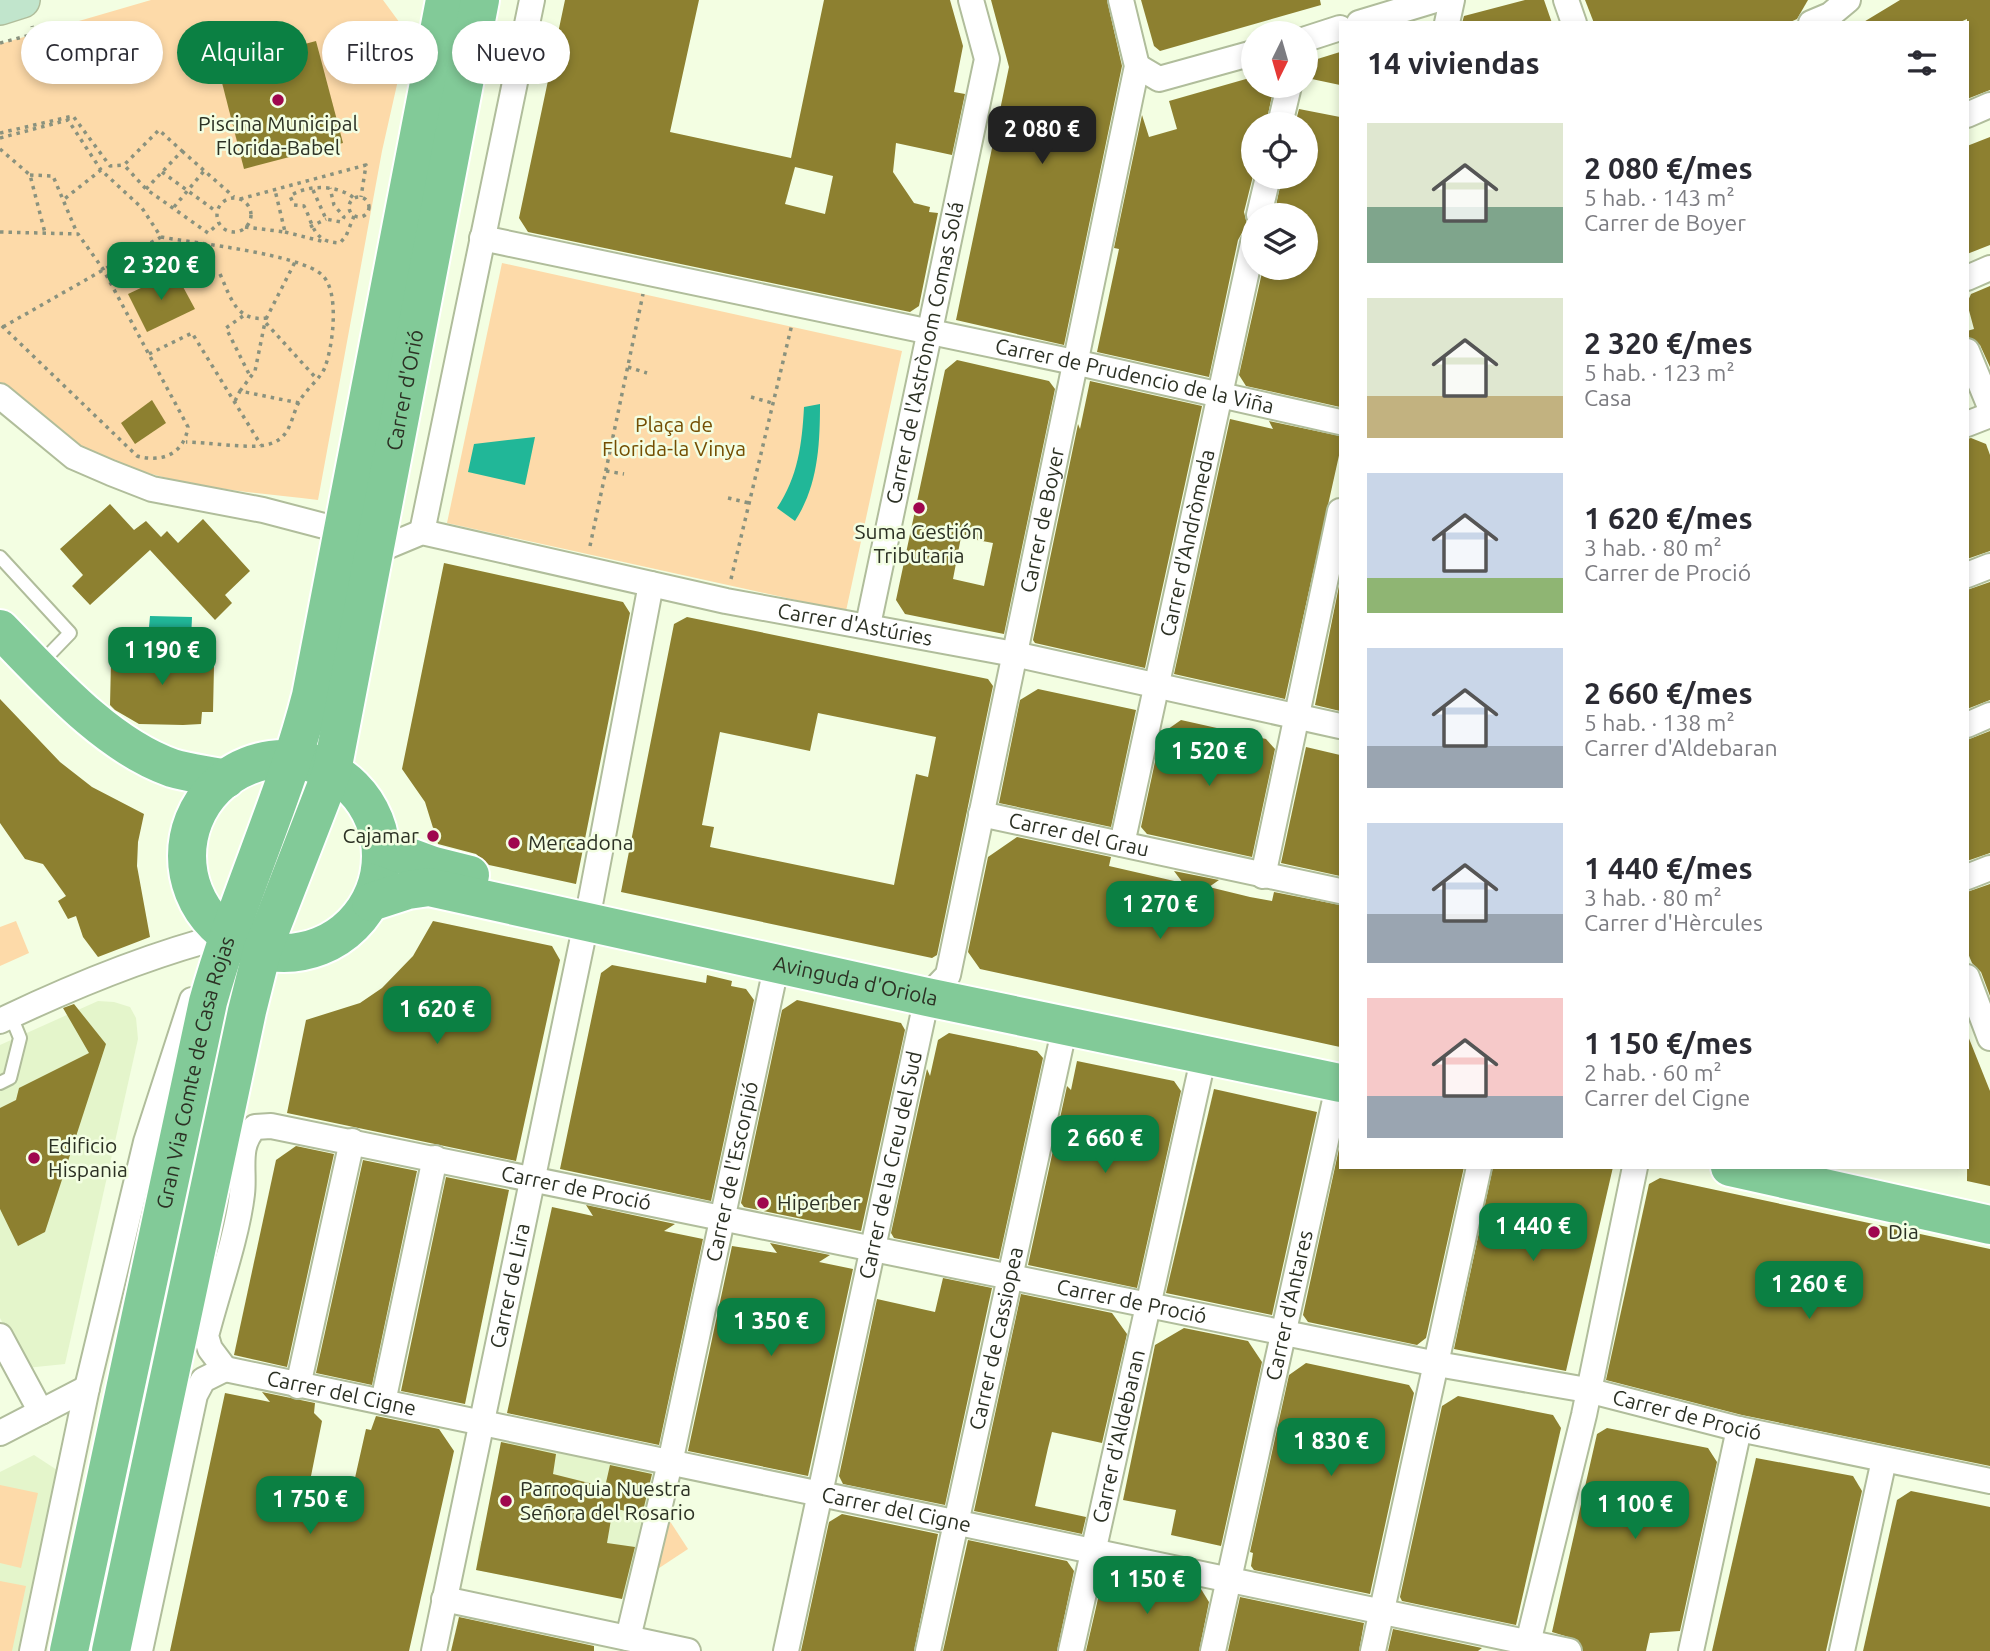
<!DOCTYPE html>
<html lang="es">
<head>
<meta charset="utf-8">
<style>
  body { margin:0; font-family:Ubuntu,sans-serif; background:#f7f7f7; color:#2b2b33; height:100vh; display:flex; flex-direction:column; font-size:26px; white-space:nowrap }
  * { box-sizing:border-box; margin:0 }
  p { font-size:23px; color:#7c7c81 }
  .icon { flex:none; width:38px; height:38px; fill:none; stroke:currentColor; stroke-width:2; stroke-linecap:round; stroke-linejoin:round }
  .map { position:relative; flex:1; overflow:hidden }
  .side { position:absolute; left:1339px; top:21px; width:630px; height:1148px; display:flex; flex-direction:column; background:#fff; border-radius:0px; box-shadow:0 4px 10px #0003 }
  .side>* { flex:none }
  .top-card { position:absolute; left:21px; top:21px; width:665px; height:63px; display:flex; gap:14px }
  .needle { width:46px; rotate:185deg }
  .tools { position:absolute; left:1241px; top:21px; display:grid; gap:14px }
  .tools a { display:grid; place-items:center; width:77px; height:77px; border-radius:50%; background:#fff; box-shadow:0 4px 10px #0003; font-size:35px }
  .price { position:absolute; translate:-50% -60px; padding:0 16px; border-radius:14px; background:#0b8043; color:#fff; font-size:23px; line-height:46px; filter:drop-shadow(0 2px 4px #0008) }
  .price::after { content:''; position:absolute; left:50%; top:42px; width:21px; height:16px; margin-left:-10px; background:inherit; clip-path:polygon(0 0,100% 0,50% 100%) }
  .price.active { background:#222; color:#fff }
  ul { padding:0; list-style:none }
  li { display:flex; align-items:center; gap:21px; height:175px; padding:0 28px }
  li span { display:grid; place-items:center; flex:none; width:196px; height:140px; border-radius:0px; color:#555 }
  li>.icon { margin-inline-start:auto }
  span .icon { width:84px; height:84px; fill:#fffc; stroke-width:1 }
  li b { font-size:30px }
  h2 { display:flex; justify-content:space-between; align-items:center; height:84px; padding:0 28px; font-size:30px }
  .pill { padding:0 24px; border-radius:32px; background:#fff; box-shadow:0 4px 10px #0003; font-size:24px; line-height:63px }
  .pill.active { background:#0b8043; color:#fff }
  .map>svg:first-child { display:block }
</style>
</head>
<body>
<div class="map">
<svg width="1990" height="1651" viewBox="0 0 1990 1651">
  <rect width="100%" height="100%" fill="#f3fee2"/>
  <g fill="#e4f5cb">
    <path d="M98,1001L114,1002L130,1007L136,1018L138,1039L65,1364L26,1368L0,1318V1045Z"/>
    <path d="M503,1435L654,1467L626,1599L476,1570L480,1541H485L501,1471L496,1469Z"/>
    <path d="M34,1455L57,1470L18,1651H0V1472Z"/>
  </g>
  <g fill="#fddaa9">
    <path d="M151,0H383L405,30V49L382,151L318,500C192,486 94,480 0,383V44Z"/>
    <path d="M502,263L902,351L846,611L447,523Z"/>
    <path d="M16,921L29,953L0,966V927Z"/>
    <path d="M0,1485L38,1493L21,1568L0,1563Z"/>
    <path d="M662,1509L688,1549L650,1574Z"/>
    <path d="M0,1581L26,1586L12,1651H0Z"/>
  </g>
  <g fill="#21b798">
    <path d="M820,404C820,445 818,486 795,521L777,508C798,477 802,444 804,407Z"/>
    <path d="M535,437L525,485L468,472L474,444Z"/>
    <path d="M150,616L192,617L191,640L148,639Z"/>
  </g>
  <g fill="#8d8030" fill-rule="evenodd">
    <path d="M565,0H699L670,132L791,158L824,0H950L963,46L954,92L965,94L952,155L896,143L893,172L914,203L930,207L929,212L938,213L919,306L910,312L528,232L519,218ZM795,167L833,176L825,214L785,204Z"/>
    <path d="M991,0H1107L1122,66L1064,345L956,320L1009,67Z"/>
    <path d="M1141,0H1320L1321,5L1160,51L1154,46Z"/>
    <path d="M1525,0H1544L1552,23H1462L1464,16Z"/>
    <path d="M1585,0H1808L1797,19L1788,23H1594Z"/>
    <path d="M1900,0H1990V90L1967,99V19L1958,23H1862Z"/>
    <path d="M316,41L343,143L244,169L218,67Z"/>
    <path d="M1340,52V85L1307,78L1311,61Z"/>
    <path d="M1253,77V86H1274L1266,124H1253V176L1244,212L1247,224L1238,240L1209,377L1097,352L1119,249L1114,248L1142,115L1149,137L1177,129L1169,101Z"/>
    <path d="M1299,109L1340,117V407L1246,386L1239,375L1263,268H1306V215H1274L1282,177H1306V124H1295Z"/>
    <path d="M1990,137V245L1967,254V146Z"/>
    <path d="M175,272L195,309L147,332L128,294Z"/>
    <path d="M1990,286V367L1980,345L1967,336V331L1974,329L1967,303L1971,294Z"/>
    <path d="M957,360L1049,381L1055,389L1004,634L905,614L896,600L945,370ZM961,537L993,543L984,586L953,579Z"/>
    <path d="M1090,381L1202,406L1145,668L1035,643L1033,640L1078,424L1080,429Z"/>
    <path d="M152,400L166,423L135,444L121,423Z"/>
    <path d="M1230,419L1273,429L1269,421L1340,436V451L1285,699L1174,674Z"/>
    <path d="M1971,438L1986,444L1990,455V551L1967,559V439Z"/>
    <path d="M110,504L134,530L146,521L161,537L167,531L178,543L203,519L250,571L225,595L232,603L215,620L150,550L90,605L72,586L83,575L60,549Z"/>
    <path d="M444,563L623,602L630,613L576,884L489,865L476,854L438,844L425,802L402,769Z"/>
    <path d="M1340,581V711L1315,705Z"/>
    <path d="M1990,582V700L1967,709V590Z"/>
    <path d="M687,617L988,679L993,686L937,955L932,958L621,892L674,624ZM818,713L936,737L928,777L916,774L894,885L710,847L714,827L702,825L720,732L810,751Z"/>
    <path d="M126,648L199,650V665L214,666L213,712H202L201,724L183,725L139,724L115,710L110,705L111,662L126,663Z"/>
    <path d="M1038,689L1136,710L1111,827L999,803L1020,700Z"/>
    <path d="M0,699L60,762L92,787L144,814L138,842L137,866L150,937L98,957L83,937L76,916L68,919L58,901L66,896L43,864L25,859L0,823Z"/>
    <path d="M1181,720L1266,739L1275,749L1252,857L1147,834L1141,827L1161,734Z"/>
    <path d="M1990,731V853L1967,861V740Z"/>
    <path d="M1306,747L1340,755V876L1281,863Z"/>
    <path d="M1017,837L1111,857L1109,866L1183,883L1174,871L1219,880L1209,887L1250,897L1272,901L1274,892L1340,905V1047L980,969L968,952L988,857Z"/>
    <path d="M1990,884V996L1981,972L1972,963L1967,951V892Z"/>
    <path d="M433,921L552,946L560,960L516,1161L287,1113L306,1020L360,1003L382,988L413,956Z"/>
    <path d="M612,965L706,983L707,975L732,981L731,986L746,989L754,1000L711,1201L560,1169L601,973Z"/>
    <path d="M797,1000L901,1023L905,1030L861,1231L744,1207L741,1203L782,1010Z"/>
    <path d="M74,1004L106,1044L45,1232L18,1246L0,1209V1108L16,1100L19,1088L89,1053L63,1008Z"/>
    <path d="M949,1033L1037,1051L1043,1058L999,1259L894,1238L891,1233L927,1069L930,1076L938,1040Z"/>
    <path d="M1968,1036L1990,1091V1186L1967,1181Z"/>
    <path d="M1077,1061L1174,1081L1181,1091L1137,1288L1028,1265L1067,1086L1071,1090Z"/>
    <path d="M1214,1089L1317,1112L1272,1315L1166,1293Z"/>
    <path d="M1340,1144V1167H1464L1426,1338L1417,1345L1308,1322L1303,1315Z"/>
    <path d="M296,1146L334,1154L287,1367L234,1355L276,1160Z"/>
    <path d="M363,1160L417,1171L372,1385L316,1373Z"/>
    <path d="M1493,1167H1613L1566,1371L1454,1349Z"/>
    <path d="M446,1177L509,1190L465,1404L401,1391Z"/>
    <path d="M1660,1178L1990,1249V1466L1742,1415L1606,1380L1649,1184Z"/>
    <path d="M586,1205L675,1224L664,1231L703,1239L659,1445L507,1413L552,1207L593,1216Z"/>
    <path d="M770,1243L830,1255L819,1262L853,1269L808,1476L688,1451L732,1246L777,1253Z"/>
    <path d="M943,1278L992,1288L945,1505L843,1484L839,1476L877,1299L935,1312Z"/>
    <path d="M1021,1294L1112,1313L1127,1334L1102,1443L1052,1432L1048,1448L1035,1506L1086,1517L1082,1534L974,1511Z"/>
    <path d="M1184,1328L1248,1341L1262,1362L1221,1546L1171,1535L1176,1510L1123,1500L1155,1345Z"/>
    <path d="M1306,1363L1409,1385L1414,1393L1370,1594L1254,1570L1251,1566L1253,1553L1250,1552L1289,1375Z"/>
    <path d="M262,1392L315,1403L314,1413L322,1421L308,1491L350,1500L366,1429L371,1430L376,1416L439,1429L454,1451L409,1651H170L225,1393L270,1402Z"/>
    <path d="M1458,1396L1553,1415L1561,1428L1516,1625L1402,1601L1400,1597L1442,1406Z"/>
    <path d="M1607,1428L1708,1448L1717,1462L1680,1631L1650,1633L1646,1651H1583L1578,1640L1552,1632L1597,1434Z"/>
    <path d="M501,1442L556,1454L553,1474L605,1487L610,1465L652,1474L642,1515L613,1508L607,1543L635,1547L622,1599L476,1570Z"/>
    <path d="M1756,1458L1853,1476L1862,1491L1826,1651H1712Z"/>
    <path d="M1911,1491L1990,1507V1651H1863L1897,1500Z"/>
    <path d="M842,1514L938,1534L914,1651H801L829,1522Z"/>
    <path d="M968,1540L1067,1561L1074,1571L1057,1651H943Z"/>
    <path d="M1113,1570L1201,1589L1209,1602L1199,1651H1086L1103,1577Z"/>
    <path d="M1240,1597L1364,1623L1359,1651H1228Z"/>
    <path d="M459,1617L594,1646V1651H451Z"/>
    <path d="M1393,1629L1482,1648L1478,1651H1388Z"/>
  </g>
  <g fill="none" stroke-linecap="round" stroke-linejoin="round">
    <g stroke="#b0bd9b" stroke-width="16">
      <g id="lane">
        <path d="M0,557L70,633L40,664"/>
        <path d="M0,1083L10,1078L20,1038L11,1016"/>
      </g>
    </g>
    <g stroke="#b0bd9b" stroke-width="28">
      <g id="street">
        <path d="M1566,0L1574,23"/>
        <path d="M1359,23L1435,0"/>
        <path d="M1447,23L1452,0"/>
        <path d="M1811,23L1830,15L1848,0"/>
        <path d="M1306,39L1340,28"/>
        <path d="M1137,66L1159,79L1253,53"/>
        <path d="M1967,115L1990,105"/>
        <path d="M1280,124L1289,86"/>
        <path d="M1259,215L1268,177"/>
        <path id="s1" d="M482,238L1074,362L1340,422"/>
        <path d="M1967,278L1990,268"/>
        <path d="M1967,351L1990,407"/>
        <path d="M0,396L74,457L111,473L152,489L263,510L343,531"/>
        <path d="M1967,424L1990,415"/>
        <path d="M422,532L532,0"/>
        <path id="s2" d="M374,552L422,532L726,601L1014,654L1340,726"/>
        <path d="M1967,575L1990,566"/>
        <path id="s3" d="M868,625L987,59L971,0"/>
        <path d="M1967,725L1990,715"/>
        <path id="s4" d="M981,814L1340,891"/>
        <path id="s5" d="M1122,844L1253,243"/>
        <path d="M1263,876L1340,511"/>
        <path d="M1967,877L1990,868"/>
        <path d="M1967,977L1990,1038"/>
        <path d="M0,1021C73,986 148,955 227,935"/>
        <path d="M0,1336L41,1412"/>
        <path id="s6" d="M225,1369L210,1349L206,1336C217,1293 237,1237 242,1194C245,1170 236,1146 255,1127L271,1126L1437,1364L1587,1390L1739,1429L1990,1481"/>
        <path id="s7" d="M225,1369L1569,1651"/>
        <path d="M298,1386L352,1141"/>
        <path d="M383,1402L435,1158"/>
        <path d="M0,1433L87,1388"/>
        <path d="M444,1599L688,1651"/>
        <path id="s8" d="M628,1638L670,1463L777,963"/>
        <path d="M32,1651L87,1388L146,1142L192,1000"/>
        <path d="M140,1651L195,1395L203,1380L225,1369"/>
        <path id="s9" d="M434,1651L591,899L651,584"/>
        <path id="s10" d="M786,1651L927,997L948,975L1137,66L1121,0"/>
        <path id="s11" d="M928,1651L1065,1026"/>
        <path id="s12" d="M1071,1651L1204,1055"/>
        <path id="s13" d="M1213,1651L1339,1082"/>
        <path d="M1373,1651L1479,1167"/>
        <path d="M1526,1651L1584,1415L1635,1167"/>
        <path d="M1691,1651L1739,1429"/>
        <path d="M1842,1651L1884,1460"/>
      </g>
    </g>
    <g stroke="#b0bd9b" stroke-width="38">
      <path id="secondary" d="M0,7L22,0"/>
    </g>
    <g stroke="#fff" stroke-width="42">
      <g id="primary">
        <path d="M0,629C48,678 106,745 172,768C189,773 208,775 226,779"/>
        <circle cx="284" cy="856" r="97"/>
        <path d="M382,847L434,866L470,875"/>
        <path id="s14" d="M371,902L408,890L429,887L927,997L1340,1083"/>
        <path d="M1730,1167L1990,1225"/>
        <path id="s15" d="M69,1651L208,1002C237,898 284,801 311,696L445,0"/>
        <path id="s16" d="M111,1651L247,1011L262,951L332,771L480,0"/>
      </g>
    </g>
    <g stroke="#8a927e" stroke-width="3.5" stroke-dasharray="3.5 5" stroke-linecap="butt">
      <path d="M0,43L34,34L32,26"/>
      <path d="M0,133L73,116L110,166L124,165"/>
      <path d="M0,138L68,120L101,170"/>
      <path d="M0,149L30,175L45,233"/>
      <path d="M182,151L234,197"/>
      <path d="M162,172L217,212"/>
      <path d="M30,175L53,176L77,233"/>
      <path d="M146,189L182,151L159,130L124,165L146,189L208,233L219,223"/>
      <path d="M313,190L326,219L341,222L344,217L334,205L330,188"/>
      <circle cx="359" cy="207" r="10"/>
      <circle cx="234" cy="215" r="17"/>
      <path d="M240,199L366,165L361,197"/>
      <path d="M174,207L204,171"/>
      <path d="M354,216L346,236L340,243C312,242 314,225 304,206L294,205L290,196C308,184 338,185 354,198"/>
      <path d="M245,227L285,232L275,190"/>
      <path d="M310,227L326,219"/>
      <path d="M0,232L78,234L103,269L188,427C184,454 162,463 137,456L0,324"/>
      <path d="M285,232L325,242"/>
      <path d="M161,237C194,243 300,254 322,275C340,291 333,346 325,367C321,379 303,391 297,406C290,423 289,440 266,445C248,449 206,442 186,442"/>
      <path d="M220,274C231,298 236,322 267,318"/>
      <path d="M243,316L226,328L250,376"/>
      <path d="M266,319L295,262"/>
      <path d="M3,327L161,237L142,208L101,170L63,200"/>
      <path d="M149,354L192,333L261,445"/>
      <path d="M628,367L647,373"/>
      <path d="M240,391L255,371L265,322L316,378"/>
      <path d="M751,397L772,403"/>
      <path d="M235,401L240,391L299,403"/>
      <path d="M606,471L624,474"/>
      <path d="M728,498L749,503"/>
      <path d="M590,546L643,294"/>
      <path d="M731,579L792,324"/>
    </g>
    <use href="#lane" stroke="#fff" stroke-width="12"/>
    <use href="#street" stroke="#fff" stroke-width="24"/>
    <use href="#secondary" stroke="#c1e5cc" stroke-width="35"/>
    <use href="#primary" stroke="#82ca98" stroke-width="38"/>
  </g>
  <g fill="#9f074e" stroke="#f3fee2" stroke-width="2.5">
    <circle cx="278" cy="100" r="7"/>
    <circle cx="919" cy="508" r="7"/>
    <circle cx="433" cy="836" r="7"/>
    <circle cx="514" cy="843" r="7"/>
    <circle cx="34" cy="1158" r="7"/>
    <circle cx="763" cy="1203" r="7"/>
    <circle cx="1874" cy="1232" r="7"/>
    <circle cx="506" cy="1501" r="7"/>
  </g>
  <g text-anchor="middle" stroke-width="5" stroke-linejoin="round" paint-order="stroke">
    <g font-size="21" fill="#2c3124" stroke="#f3fee2" text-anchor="start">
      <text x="278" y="131" text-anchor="middle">Piscina Municipal<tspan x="278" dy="24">Florida-Babel</tspan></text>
      <text x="919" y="539" text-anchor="middle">Suma Gestión<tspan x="919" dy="24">Tributaria</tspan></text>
      <text x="419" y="843" text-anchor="end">Cajamar</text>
      <text x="528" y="850">Mercadona</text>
      <text x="48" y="1153">Edificio<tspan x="48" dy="24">Hispania</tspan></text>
      <text x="777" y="1210">Hiperber</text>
      <text x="1888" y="1239">Dia</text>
      <text x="520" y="1496">Parroquia Nuestra<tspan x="520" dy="24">Señora del Rosario</tspan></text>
    </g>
    <g font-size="21" fill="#2c3124" stroke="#f3fee2">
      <text dy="7" stroke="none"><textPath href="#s3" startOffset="278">Carrer de l'Astrònom Comas Solá</textPath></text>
      <text dy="7" stroke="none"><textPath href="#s1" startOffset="667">Carrer de Prudencio de la Viña</textPath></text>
      <text dy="7" stroke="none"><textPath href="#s16" startOffset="1297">Carrer d'Orió</textPath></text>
      <text dy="7" stroke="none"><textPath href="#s10" startOffset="1164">Carrer de Boyer</textPath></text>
      <text dy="7" stroke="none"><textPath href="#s5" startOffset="308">Carrer d'Andròmeda</textPath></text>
      <text dy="7" stroke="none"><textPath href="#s2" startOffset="495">Carrer d'Astúries</textPath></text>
      <text dy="7" stroke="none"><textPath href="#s4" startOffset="100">Carrer del Grau</textPath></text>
      <text dy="7" stroke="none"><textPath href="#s14" startOffset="497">Avinguda d'Oriola</textPath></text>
      <text dy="7" stroke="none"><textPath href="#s15" startOffset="592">Gran Via Comte de Casa Rojas</textPath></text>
      <text dy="7" stroke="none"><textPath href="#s10" startOffset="497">Carrer de la Creu del Sud</textPath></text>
      <text dy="7" stroke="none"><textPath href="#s8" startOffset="478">Carrer de l'Escorpió</textPath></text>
      <text dy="7" stroke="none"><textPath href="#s6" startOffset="583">Carrer de Proció</textPath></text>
      <text dy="7" stroke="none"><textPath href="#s9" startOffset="373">Carrer de Lira</textPath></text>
      <text dy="7" stroke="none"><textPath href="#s6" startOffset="1150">Carrer de Proció</textPath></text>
      <text dy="7" stroke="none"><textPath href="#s13" startOffset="354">Carrer d'Antares</textPath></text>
      <text dy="7" stroke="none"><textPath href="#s11" startOffset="320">Carrer de Cassiopea</textPath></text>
      <text dy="7" stroke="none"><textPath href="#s7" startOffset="119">Carrer del Cigne</textPath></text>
      <text dy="7" stroke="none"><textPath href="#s6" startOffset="1717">Carrer de Proció</textPath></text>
      <text dy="7" stroke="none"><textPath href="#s12" startOffset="220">Carrer d'Aldebaran</textPath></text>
      <text dy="7" stroke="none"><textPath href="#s7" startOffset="686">Carrer del Cigne</textPath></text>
    </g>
    <g font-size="21" fill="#744e02" stroke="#f3fee2">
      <text x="674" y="432">Plaça de<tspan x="674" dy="24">Florida-la Vinya</tspan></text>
    </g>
  </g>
</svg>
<div class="tools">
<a><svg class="needle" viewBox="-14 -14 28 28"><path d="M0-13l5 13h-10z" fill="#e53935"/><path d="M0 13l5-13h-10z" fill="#7c7c81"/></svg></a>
<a><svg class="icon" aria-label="locate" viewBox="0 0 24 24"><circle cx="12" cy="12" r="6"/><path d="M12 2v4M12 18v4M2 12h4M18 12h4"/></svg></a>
<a><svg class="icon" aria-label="layers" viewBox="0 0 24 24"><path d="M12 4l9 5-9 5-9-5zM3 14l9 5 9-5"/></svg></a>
</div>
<b class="price active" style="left:1042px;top:166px">2 080 €</b>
<b class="price" style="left:161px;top:302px">2 320 €</b>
<b class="price" style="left:162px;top:687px">1 190 €</b>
<b class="price" style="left:1209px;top:788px">1 520 €</b>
<b class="price" style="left:1160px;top:941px">1 270 €</b>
<b class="price" style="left:437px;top:1046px">1 620 €</b>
<b class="price" style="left:1105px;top:1175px">2 660 €</b>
<b class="price" style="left:1533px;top:1263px">1 440 €</b>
<b class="price" style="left:1809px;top:1321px">1 260 €</b>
<b class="price" style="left:771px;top:1358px">1 350 €</b>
<b class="price" style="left:1331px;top:1478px">1 830 €</b>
<b class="price" style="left:310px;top:1536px">1 750 €</b>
<b class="price" style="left:1635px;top:1541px">1 100 €</b>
<b class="price" style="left:1147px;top:1616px">1 150 €</b>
<div class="top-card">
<a class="pill">Comprar</a>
<a class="pill active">Alquilar</a>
<a class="pill">Filtros</a>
<a class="pill">Nuevo</a>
</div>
<section class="side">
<h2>14 viviendas<svg class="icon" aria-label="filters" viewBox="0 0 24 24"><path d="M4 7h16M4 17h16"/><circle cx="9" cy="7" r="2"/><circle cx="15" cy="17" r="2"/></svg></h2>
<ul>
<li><span style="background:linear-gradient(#dfe7d0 60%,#7fa58c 0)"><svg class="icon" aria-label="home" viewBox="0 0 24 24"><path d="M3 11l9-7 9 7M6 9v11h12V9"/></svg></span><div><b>2 080 €/mes</b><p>5 hab. · 143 m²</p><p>Carrer de Boyer</p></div></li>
<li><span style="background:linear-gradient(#dfe7d0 70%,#c2b280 0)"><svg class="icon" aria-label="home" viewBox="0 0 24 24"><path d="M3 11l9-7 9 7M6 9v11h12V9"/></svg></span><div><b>2 320 €/mes</b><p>5 hab. · 123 m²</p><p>Casa</p></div></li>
<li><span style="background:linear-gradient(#c9d6e8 75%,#8fb573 0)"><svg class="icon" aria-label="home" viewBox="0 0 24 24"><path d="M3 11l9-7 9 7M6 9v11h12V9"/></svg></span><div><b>1 620 €/mes</b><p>3 hab. · 80 m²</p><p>Carrer de Proció</p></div></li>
<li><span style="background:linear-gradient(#c9d6e8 70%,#9aa5b1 0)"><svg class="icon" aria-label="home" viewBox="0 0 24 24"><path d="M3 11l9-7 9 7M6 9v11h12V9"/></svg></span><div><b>2 660 €/mes</b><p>5 hab. · 138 m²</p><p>Carrer d'Aldebaran</p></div></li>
<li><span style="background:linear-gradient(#c9d6e8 65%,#9aa5b1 0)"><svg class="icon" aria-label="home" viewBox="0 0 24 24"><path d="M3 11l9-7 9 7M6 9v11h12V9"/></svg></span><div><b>1 440 €/mes</b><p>3 hab. · 80 m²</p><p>Carrer d'Hèrcules</p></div></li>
<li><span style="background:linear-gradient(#f6c9c9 70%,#9aa5b1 0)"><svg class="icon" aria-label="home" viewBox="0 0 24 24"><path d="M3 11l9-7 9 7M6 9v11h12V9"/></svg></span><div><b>1 150 €/mes</b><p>2 hab. · 60 m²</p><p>Carrer del Cigne</p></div></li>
</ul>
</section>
</div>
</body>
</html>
